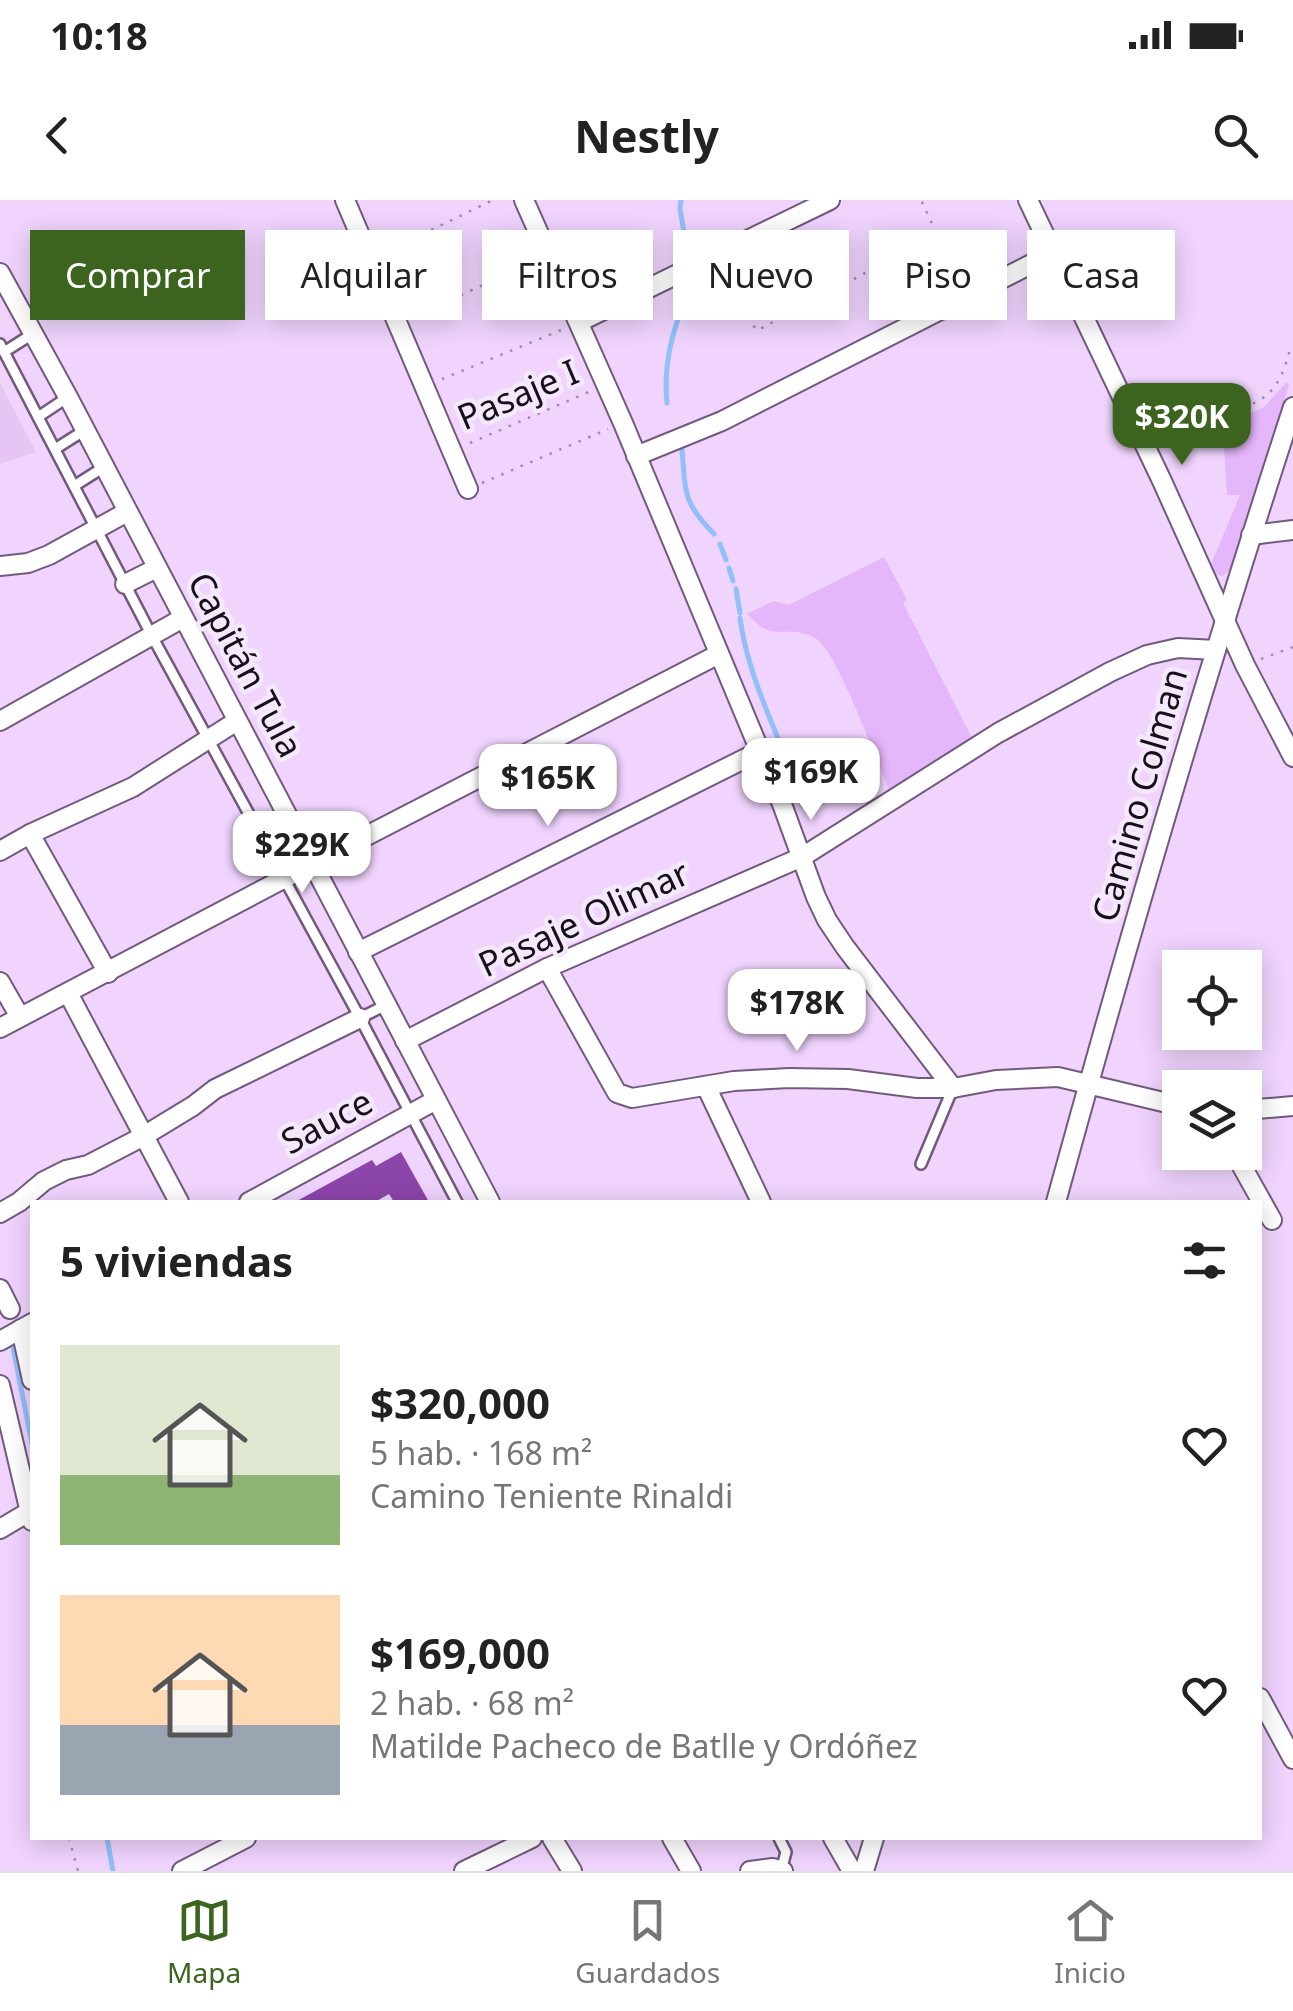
<!DOCTYPE html>
<html lang="es">
<head>
<meta charset="utf-8">
<style>
  body { margin:0; font-family:"Noto Sans",sans-serif; background:#f6f6f6; color:#222; height:100vh; display:flex; flex-direction:column; font-size:38px; white-space:nowrap }
  * { box-sizing:border-box; margin:0 }
  p { font-size:32px; color:#767676 }
  .icon { flex:none; width:55px; height:55px; fill:none; stroke:currentColor; stroke-width:2; stroke-linecap:round; stroke-linejoin:round }
  .map { position:relative; flex:1; overflow:hidden }
  .drawer { position:absolute; left:30px; top:1000px; width:1232px; height:640px; display:flex; flex-direction:column; background:#fff; border-radius:0px; box-shadow:0 5px 25px #0003 }
  .drawer>* { flex:none }
  .top-card { position:absolute; left:30px; top:30px; width:1235px; height:90px; display:flex; gap:20px }
  .controls { position:absolute; left:1162px; top:750px; display:grid; gap:20px }
  .controls a { display:grid; place-items:center; width:100px; height:100px; border-radius:0px; background:#fff; box-shadow:0 5px 25px #0003; font-size:50px }
  .price { position:absolute; translate:-50% -85px; padding:0 22px; border-radius:20px; background:#fff; color:#222; font-size:32px; line-height:65px; filter:drop-shadow(0 2px 5px #0008) }
  .price::after { content:''; position:absolute; left:50%; top:60px; width:30px; height:22px; margin-left:-15px; background:inherit; clip-path:polygon(0 0,100% 0,50% 100%) }
  .price.selected { background:#3c641f; color:#fff }
  ul { padding:0; list-style:none }
  li { display:flex; align-items:center; gap:30px; height:250px; padding:0 30px }
  li span { display:grid; place-items:center; flex:none; width:280px; height:200px; border-radius:0px; color:#555 }
  li>.icon { margin-inline-start:auto }
  span .icon { width:120px; height:120px; fill:#fffc; stroke-width:1 }
  li b { font-size:42px }
  h2 { display:flex; justify-content:space-between; align-items:center; height:120px; padding:0 30px; font-size:42px }
  .tag { padding:0 35px; border-radius:0px; background:#fff; box-shadow:0 5px 25px #0003; font-size:35px; line-height:90px }
  .tag.selected { background:#3c641f; color:#fff }
  .status { display:flex; justify-content:space-between; align-items:center; height:70px; padding:0 50px; background:#fff; direction:ltr }
  .status svg { height:28px; fill:currentColor }
  header { display:flex; justify-content:space-between; align-items:center; height:130px; padding:0 30px; background:#fff; font-size:45px; font-weight:700 }
  .dock { display:flex; justify-content:space-around; align-items:center; height:140px; border-top:2px solid #e0e0e0; background:#fff; font-size:28px; color:#767676 }
  .dock a { display:grid; justify-items:center; gap:5px }
  .dock .selected { color:#3c641f }
  .map>svg:first-child { display:block }
</style>
</head>
<body>
<div class="status"><b>10:18</b><svg viewBox="0 0 49 12"><path d="M0 12V9h3v3zM5 12V6h3v6zM10 12V3h3v9zM15 12V0h3v12zM26 1h20v11H26zM47 4h2v5h-2z"/></svg></div>
<header><svg class="icon" aria-label="back" viewBox="0 0 24 24"><path d="M15 5l-7 7 7 7"/></svg>Nestly<svg class="icon" aria-label="search" viewBox="0 0 24 24"><circle cx="10" cy="10" r="6"/><path d="M15 15l6 6"/></svg></header>
<div class="map">
<svg width="1293" height="1671" viewBox="0 0 1293 1671">
  <rect width="100%" height="100%" fill="#f0d4fe"/>
  <path fill="#e6c5f5" d="M0,183L36,252L0,264Z"/>
  <g fill="#e4b6fa">
    <path d="M1286,183H1288L1289,185L1232,368L1223,376L1213,374L1209,369L1240,295H1227L1223,227L1264,207Z"/>
    <path d="M884,357L907,400L903,403L973,540L889,590C877,561 838,455 818,440C798,426 780,436 765,429C759,427 752,418 747,414L774,401L789,405Z"/>
  </g>
  <g fill="none" stroke-linecap="round" stroke-linejoin="round">
    <g stroke="#90bffa" stroke-width="5">
      <path d="M681,0L680,9L689,61"/>
      <path d="M667,203C664,174 668,149 677,122C683,106 693,94 692,76"/>
      <path d="M682,250C686,293 682,301 714,334"/>
      <path d="M720,344L726,360"/>
      <path d="M729,368L733,381"/>
      <path d="M736,389L740,413"/>
      <path d="M740,418C749,485 784,542 803,606"/>
      <path d="M13,1147L32,1244"/>
      <path d="M107,1638L113,1671"/>
    </g>
  </g>
  <path fill="#8c45aa" d="M401,952L429,1002H394L389,994L375,1002H295L372,960L376,966Z"/>
  <g fill="none" stroke-linecap="round" stroke-linejoin="round">
    <g stroke="#725a7e" stroke-width="14">
      <g id="service">
        <path d="M0,144L152,436L360,818L386,805"/>
        <path d="M4,152L34,133"/>
        <path d="M38,217L68,197"/>
        <path d="M55,249L85,230"/>
        <path d="M74,286L104,267"/>
        <path d="M360,818L457,1002"/>
        <path d="M921,964L953,888"/>
        <path d="M779,1638L786,1652L781,1671"/>
      </g>
    </g>
    <g stroke="#725a7e" stroke-width="22">
      <g id="minor">
        <path d="M345,0L468,289"/>
        <path d="M524,0L623,223L782,604L816,697L827,720L845,747L953,888"/>
        <path d="M1028,0L1162,281L1245,465L1293,557"/>
        <path d="M0,73L68,197L490,1002"/>
        <path d="M579,122L830,0"/>
        <path d="M636,256L722,221L1053,53"/>
        <path d="M1251,335L1293,330"/>
        <path d="M0,366L28,363L49,355L127,312"/>
        <path d="M125,384L157,368"/>
        <path d="M0,521L183,418"/>
        <path d="M30,634L108,773"/>
        <path d="M0,651L30,634L133,587L237,521"/>
        <path d="M358,752L760,551"/>
        <path d="M547,768L617,893L632,898L734,881L789,878L848,879L917,888H953L996,880L1058,877L1180,906"/>
        <path d="M0,782L20,817"/>
        <path d="M68,793L179,1002"/>
        <path d="M0,828L283,679L719,454"/>
        <path d="M405,841L547,768L802,657L998,533L1110,472L1147,455L1178,448L1216,450"/>
        <path d="M706,886L761,1002"/>
        <path d="M1245,910L1293,906"/>
        <path d="M1234,952L1272,1020"/>
        <path d="M249,1002L436,900"/>
        <path d="M1056,1002C1129,736 1207,470 1293,207"/>
        <path d="M0,1013L19,1002L44,981L66,970L88,965L142,937L193,906L215,889L360,818"/>
        <path d="M0,1089L10,1109"/>
        <path d="M21,1129L32,1180"/>
        <path d="M0,1141L32,1123"/>
        <path d="M0,1185L32,1321"/>
        <path d="M0,1329L32,1310"/>
        <path d="M1260,1498L1293,1559"/>
        <path d="M552,1638L572,1671"/>
        <path d="M672,1638L691,1671"/>
        <path d="M833,1638L852,1671"/>
        <path d="M182,1671L246,1638"/>
        <path d="M464,1671L532,1638"/>
        <path d="M750,1671L773,1668L783,1671"/>
        <path d="M864,1671L874,1638"/>
      </g>
    </g>
    <g stroke="#a08baa" stroke-width="2.5" stroke-dasharray="2.5 8" stroke-linecap="butt">
      <path d="M384,53L493,0"/>
      <path d="M726,69L752,123L756,130L760,129L931,38L936,32L921,0"/>
      <path d="M413,117L533,62"/>
      <path d="M442,179L564,129"/>
      <path d="M1150,218C1165,212 1181,214 1197,214C1224,215 1262,208 1277,183C1283,174 1286,163 1289,153L1293,154"/>
      <path d="M470,243L591,191"/>
      <path d="M482,283L608,229"/>
      <path d="M1261,459L1293,447"/>
      <path d="M69,1638L78,1671"/>
    </g>
    <use href="#service" stroke="#fff" stroke-width="9"/>
    <use href="#minor" stroke="#fff" stroke-width="18"/>
  </g>
  <g text-anchor="middle" stroke-width="9" stroke-linejoin="round" paint-order="stroke">
    <g font-size="35" fill="#180e1c" stroke="#f4e9fa">
      <text transform="translate(518 195) rotate(-23)" y="12">Pasaje I</text>
      <text transform="translate(245 465) rotate(62)" y="12">Capitán Tula</text>
      <text transform="translate(1140 595) rotate(-74)" y="12">Camino Colman</text>
      <text transform="translate(584 719) rotate(-25)" y="12">Pasaje Olimar</text>
      <text transform="translate(327 922) rotate(-28)" y="12">Sauce</text>
    </g>
  </g>
</svg>
<div class="controls">
<a><svg class="icon" aria-label="locate" viewBox="0 0 24 24"><circle cx="12" cy="12" r="6"/><path d="M12 2v4M12 18v4M2 12h4M18 12h4"/></svg></a>
<a><svg class="icon" aria-label="layers" viewBox="0 0 24 24"><path d="M12 4l9 5-9 5-9-5zM3 14l9 5 9-5"/></svg></a>
</div>
<b class="price selected" style="left:1182px;top:268px">$320K</b>
<b class="price" style="left:811px;top:623px">$169K</b>
<b class="price" style="left:548px;top:629px">$165K</b>
<b class="price" style="left:302px;top:696px">$229K</b>
<b class="price" style="left:797px;top:854px">$178K</b>
<div class="top-card">
<a class="tag selected">Comprar</a>
<a class="tag">Alquilar</a>
<a class="tag">Filtros</a>
<a class="tag">Nuevo</a>
<a class="tag">Piso</a>
<a class="tag">Casa</a>
</div>
<section class="drawer">
<h2>5 viviendas<svg class="icon" aria-label="filters" viewBox="0 0 24 24"><path d="M4 7h16M4 17h16"/><circle cx="9" cy="7" r="2"/><circle cx="15" cy="17" r="2"/></svg></h2>
<ul>
<li><span style="background:linear-gradient(#dfe7d0 65%,#8fb573 0)"><svg class="icon" aria-label="home" viewBox="0 0 24 24"><path d="M3 11l9-7 9 7M6 9v11h12V9"/></svg></span><div><b>$320,000</b><p>5 hab. · 168 m²</p><p>Camino Teniente Rinaldi</p></div><svg class="icon" aria-label="heart" viewBox="0 0 24 24"><path d="M12 20l-8-8c-3-5 5-10 8-4 3-6 11-1 8 4z"/></svg></li>
<li><span style="background:linear-gradient(#ffd9b3 65%,#9aa5b1 0)"><svg class="icon" aria-label="home" viewBox="0 0 24 24"><path d="M3 11l9-7 9 7M6 9v11h12V9"/></svg></span><div><b>$169,000</b><p>2 hab. · 68 m²</p><p>Matilde Pacheco de Batlle y Ordóñez</p></div><svg class="icon" aria-label="heart" viewBox="0 0 24 24"><path d="M12 20l-8-8c-3-5 5-10 8-4 3-6 11-1 8 4z"/></svg></li>
</ul>
</section>
</div>
<nav class="dock">
<a class="selected"><svg class="icon" aria-label="map" viewBox="0 0 24 24"><path d="M3 6l6-2 6 2 6-2v14l-6 2-6-2-6 2zM9 4v14M15 6v14"/></svg>Mapa</a>
<a><svg class="icon" aria-label="saved" viewBox="0 0 24 24"><path d="M7 4h10v16l-5-4-5 4z"/></svg>Guardados</a>
<a><svg class="icon" aria-label="home" viewBox="0 0 24 24"><path d="M3 11l9-7 9 7M6 9v11h12V9"/></svg>Inicio</a>
</nav>
</body>
</html>
